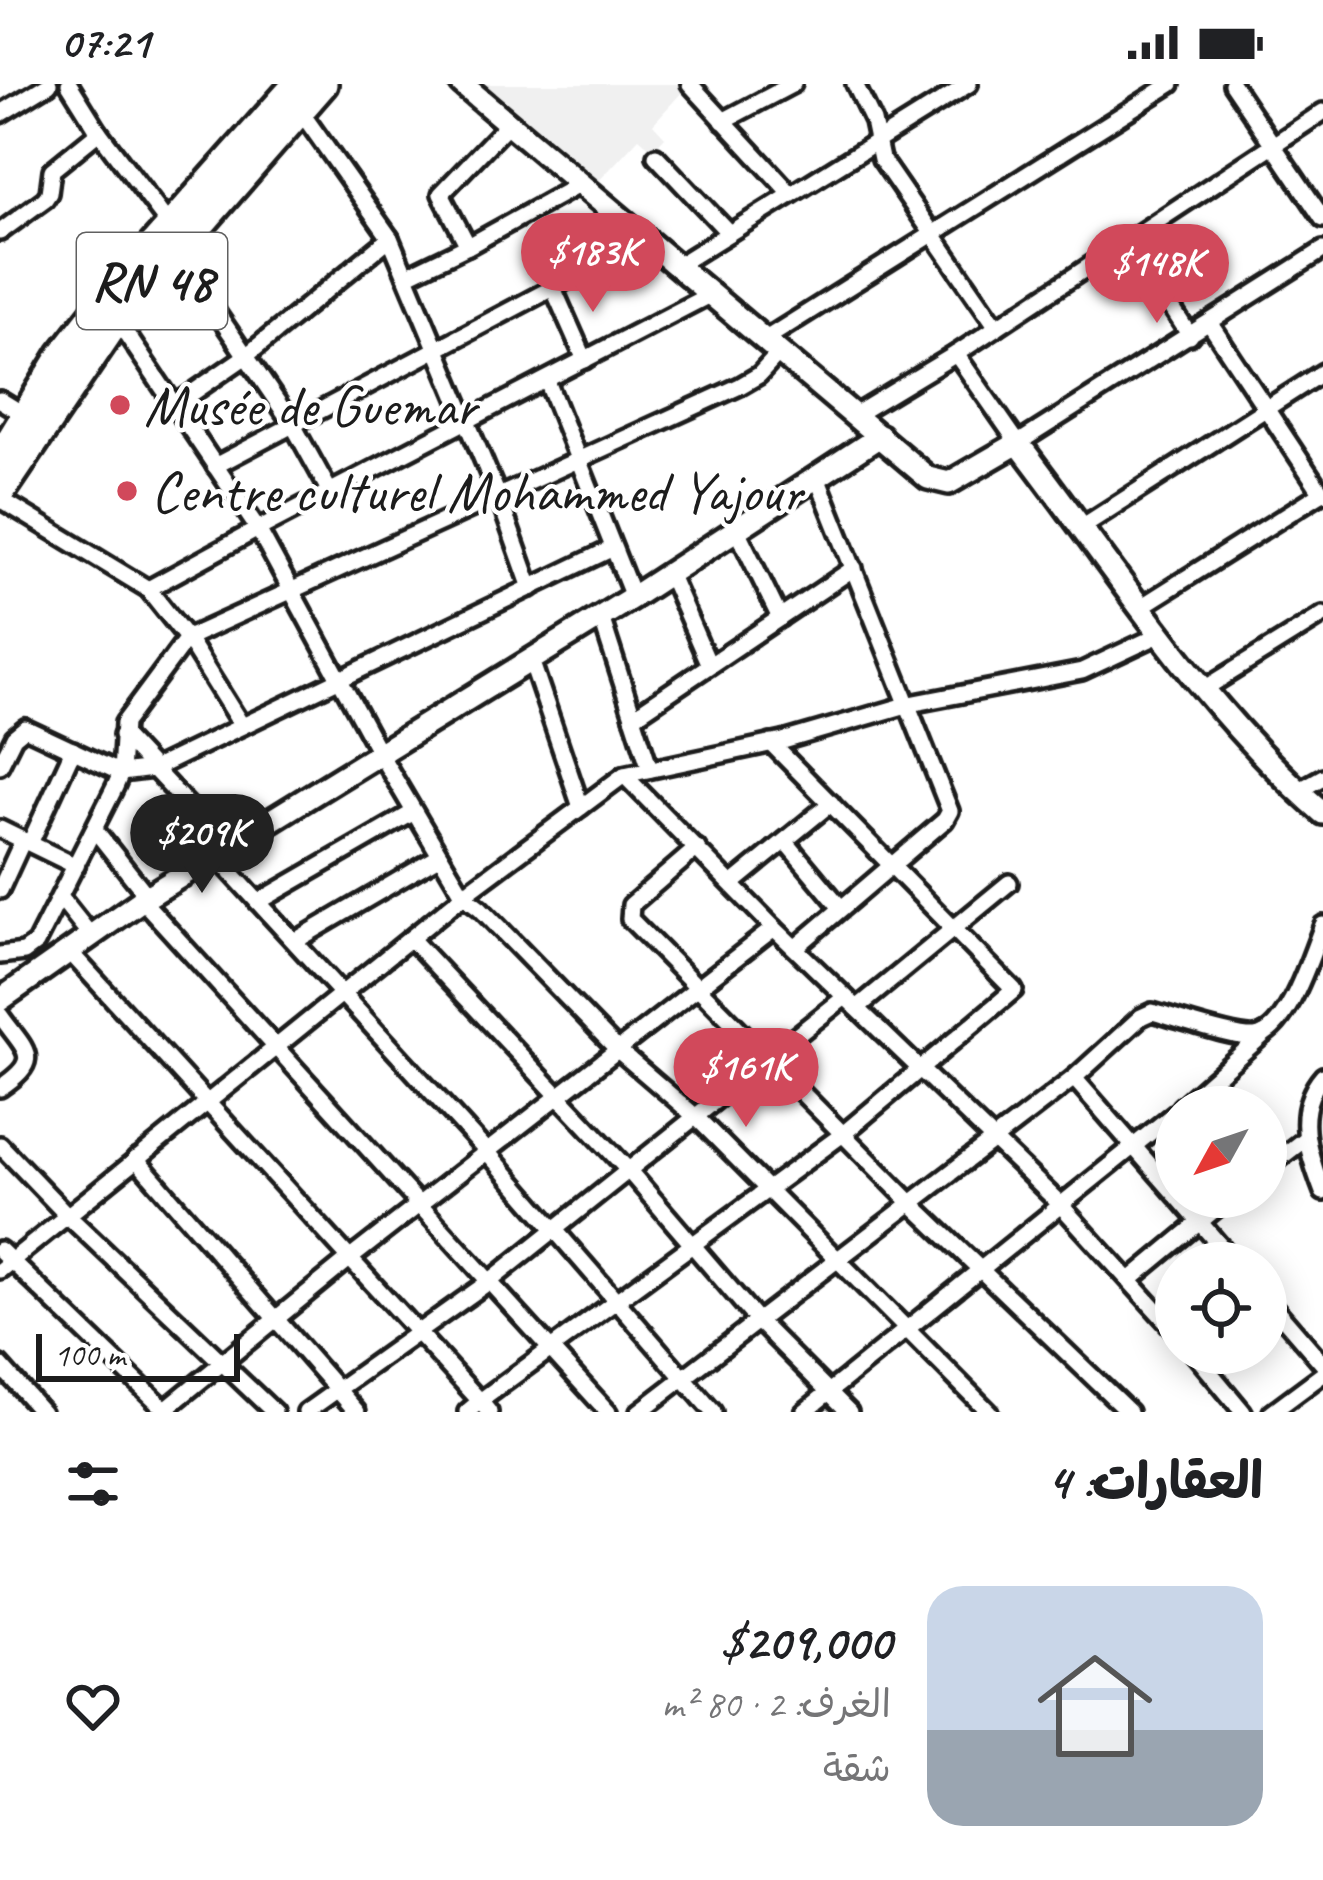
<!DOCTYPE html>
<html lang="ar">
<head>
<meta charset="utf-8">
<style>
  body { margin:0; font-family:Caveat,"Playpen Sans Arabic",sans-serif; background:#f6f6f6; color:#202124; direction:rtl; height:100vh; display:flex; flex-direction:column; font-size:45px; white-space:nowrap }
  * { box-sizing:border-box; margin:0 }
  p { font-size:39px; color:#757577 }
  .icon { flex:none; width:66px; height:66px; fill:none; stroke:currentColor; stroke-width:2; stroke-linecap:round; stroke-linejoin:round }
  .map { position:relative; height:1328px; overflow:hidden; direction:ltr }
  .details { display:flex; flex-direction:column; background:#fff; flex:1 }
  .details>* { flex:none }
  .needle { width:78px; rotate:230deg }
  .tools { position:absolute; left:1155px; top:1002px; display:grid; gap:24px }
  .tools a { display:grid; place-items:center; width:132px; height:132px; border-radius:50%; background:#fff; box-shadow:0 6px 30px #0003; font-size:60px }
  .scale { position:absolute; left:36px; bottom:30px; width:204px; box-sizing:border-box; padding-left:12px; border:6px solid #1c1c1c; border-top:0; font-size:33px; line-height:42px; white-space:nowrap; color:#1c1c1c; -webkit-text-stroke:9px #fff; paint-order:stroke }
  .price { position:absolute; translate:-50% -102px; padding:0 27px; border-radius:42px; background:#d1495b; color:#fff; font-size:39px; line-height:78px; filter:drop-shadow(0 3px 6px #0008) }
  .price::after { content:''; position:absolute; left:50%; top:72px; width:36px; height:27px; margin-left:-18px; background:inherit; clip-path:polygon(0 0,100% 0,50% 100%) }
  .price.current { background:#222; color:#fff }
  ul { padding:0; list-style:none }
  li { display:flex; align-items:center; gap:36px; height:300px; padding:0 60px }
  li span { display:grid; place-items:center; flex:none; width:336px; height:240px; border-radius:36px; color:#555 }
  li>.icon { margin-inline-start:auto }
  span .icon { width:144px; height:144px; fill:#fffc; stroke-width:1 }
  li b { font-size:51px }
  h2 { display:flex; justify-content:space-between; align-items:center; height:144px; padding:0 60px; font-size:51px }
  .status { display:flex; justify-content:space-between; align-items:center; height:84px; padding:0 60px; background:#fff; direction:ltr }
  .status svg { height:33px; fill:currentColor }
  .map>svg:first-child { display:block }
</style>
</head>
<body>
<div class="status"><b>07:21</b><svg viewBox="0 0 49 12"><path d="M0 12V9h3v3zM5 12V6h3v6zM10 12V3h3v9zM15 12V0h3v12zM26 1h20v11H26zM47 4h2v5h-2z"/></svg></div>
<div class="map">
<svg width="1323" height="1328" viewBox="0 0 1323 1328">
  <rect width="100%" height="100%" fill="#fff"/>
  <filter id="ink" filterUnits="userSpaceOnUse"><feTurbulence type="fractalNoise" baseFrequency=".00833" numOctaves="2"/><feDisplacementMap in="SourceGraphic" scale="24" xChannelSelector="R" yChannelSelector="G"/><feConvolveMatrix kernelMatrix="1 2 1 2 8 2 1 2 1" color-interpolation-filters="sRGB"/></filter>
  <g filter="url(#ink)">
    <path fill="#f0f0f0" d="M476,0H678L684,6L653,40L665,53L653,66L639,54L596,100Z"/>
    <g fill="none" stroke-linecap="round" stroke-linejoin="round">
      <g stroke="#1c1c1c" stroke-width="24">
        <g id="street">
          <path d="M69,0L99,48L170,142"/>
          <path d="M690,0L791,110"/>
          <path d="M855,0L873,37L881,75L997,243"/>
          <path d="M1232,0L1323,135"/>
          <path d="M301,28L390,154L499,414L531,504"/>
          <path d="M0,30L49,0"/>
          <path d="M723,37L793,0"/>
          <path d="M656,72L729,149"/>
          <path d="M0,148L45,115L49,109L52,86L99,48"/>
          <path d="M1129,157L1190,252"/>
          <path d="M468,162L441,110L509,39"/>
          <path d="M176,169L293,341L330,408"/>
          <path d="M678,181L969,0"/>
          <path d="M406,192L472,160L582,99"/>
          <path d="M554,206L585,276"/>
          <path d="M711,210L258,445L380,670L464,812L480,824L619,967L696,1033L989,1328"/>
          <path d="M117,236L258,445L148,505"/>
          <path d="M1210,240L1322,409"/>
          <path d="M764,256L1171,0"/>
          <path d="M956,270L1018,359L1323,166"/>
          <path d="M547,297L633,513"/>
          <path d="M0,316L26,332"/>
          <path d="M175,321L246,272L390,154"/>
          <path d="M855,331L956,270L1323,28"/>
          <path d="M215,382L647,154"/>
          <path d="M0,415L148,505L187,554L124,639L121,689L115,703L36,859L24,868L0,871"/>
          <path d="M736,444L780,534"/>
          <path d="M1080,444L1323,288"/>
          <path d="M669,489L709,581"/>
          <path d="M1139,524L1323,408"/>
          <path d="M601,533L650,685"/>
          <path d="M531,576L581,723"/>
          <path d="M1204,605L1323,531"/>
          <path d="M633,633L854,484"/>
          <path d="M242,642L187,554L740,302L759,291L779,269"/>
          <path d="M122,651L227,763"/>
          <path d="M0,681L14,653L25,644L121,689L153,685L613,464"/>
          <path d="M624,691L774,844L1057,1117L1176,1248"/>
          <path d="M1298,707L1323,693"/>
          <path d="M0,745L76,782"/>
          <path d="M95,746L141,804L142,816L608,1328"/>
          <path d="M785,757L841,824"/>
          <path d="M30,759L73,666"/>
          <path d="M697,764L631,821L630,835L910,1118L1129,1328"/>
          <path d="M215,771L489,1070L713,1328"/>
          <path d="M732,800L831,719"/>
          <path d="M0,806L23,756"/>
          <path d="M60,813L91,852"/>
          <path d="M258,818L414,728"/>
          <path d="M411,855L629,1087L757,1236L849,1328"/>
          <path d="M295,857L440,772"/>
          <path d="M795,864L945,736L950,727L816,391"/>
          <path d="M69,867L480,1317L467,1328"/>
          <path d="M857,924L1009,799"/>
          <path d="M0,931C26,968 44,974 0,1004"/>
          <path d="M1323,992C1293,1026 1308,1069 1323,1108"/>
          <path d="M1074,994L1176,1111"/>
          <path d="M1181,1023L1264,950"/>
          <path d="M0,1061L68,1132L274,1328"/>
          <path d="M136,1075L357,1328"/>
          <path d="M1266,1085L1306,1054"/>
          <path d="M1178,1113L1235,1179"/>
          <path d="M0,1166L168,1328"/>
          <path d="M0,1186L474,803L624,691L783,657L910,620L1082,587L1159,551"/>
          <path d="M1131,1195L1230,1113"/>
          <path d="M1266,1214L1323,1280"/>
          <path d="M1194,1269L1243,1328"/>
          <path d="M0,1281L42,1328"/>
          <path d="M162,1328L348,1176L774,844"/>
          <path d="M306,1328L490,1197L845,913"/>
          <path d="M489,1328L480,1317L843,1050L1014,906L771,659"/>
          <path d="M639,1328L1074,994L1141,933L1152,928C1176,934 1235,955 1255,953C1288,949 1312,868 1323,841"/>
          <path d="M804,1328L1176,1028"/>
          <path d="M1272,1328L1323,1290"/>
        </g>
      </g>
      <g stroke="#1c1c1c" stroke-width="30">
        <g id="secondary">
          <path d="M462,0L928,394L949,399L1018,359C1116,486 1201,623 1323,729"/>
          <path d="M0,916L142,816L633,513L880,352"/>
        </g>
      </g>
      <g stroke="#1c1c1c" stroke-width="36">
        <g id="highway">
          <path d="M0,373L63,270L109,211L297,0"/>
          <path d="M0,409L117,236L323,0"/>
        </g>
      </g>
      <use href="#street" stroke="#fff" stroke-width="15"/>
      <use href="#secondary" stroke="#fff" stroke-width="21"/>
      <use href="#highway" stroke="#fff" stroke-width="27"/>
    </g>
  </g>
  <g fill="#d1495b" stroke="#fff" stroke-width="4.5">
    <circle cx="120" cy="321" r="12"/>
    <circle cx="127" cy="407" r="12"/>
  </g>
  <g text-anchor="middle" stroke-width="9" stroke-linejoin="round" paint-order="stroke">
    <rect fill="#fff" stroke="#606060" stroke-width="3" x="77" y="149" width="150" height="96" rx="9"/>
    <g font-size="54" font-weight="bold" fill="#1c1c1c">
      <text x="152" y="216">RN 48</text>
    </g>
    <g font-size="57" fill="#1c1c1c" stroke="#fff" text-anchor="start">
      <text x="144" y="341">Musée de Guemar</text>
      <text x="151" y="427">Centre culturel Mohammed Yajour</text>
    </g>
  </g>
</svg>
<div class="tools">
<a><svg class="needle" viewBox="-14 -14 28 28"><path d="M0-13l5 13h-10z" fill="#e53935"/><path d="M0 13l5-13h-10z" fill="#757577"/></svg></a>
<a><svg class="icon" aria-label="locate" viewBox="0 0 24 24"><circle cx="12" cy="12" r="6"/><path d="M12 2v4M12 18v4M2 12h4M18 12h4"/></svg></a>
</div>
<div class="scale">100 m</div>
<b class="price" style="left:593px;top:231px">$183K</b>
<b class="price" style="left:1157px;top:242px">$148K</b>
<b class="price current" style="left:202px;top:812px">$209K</b>
<b class="price" style="left:746px;top:1046px">$161K</b>
</div>
<section class="details">
<h2>العقارات: 4<svg class="icon" aria-label="filters" viewBox="0 0 24 24"><path d="M4 7h16M4 17h16"/><circle cx="9" cy="7" r="2"/><circle cx="15" cy="17" r="2"/></svg></h2>
<ul>
<li><span style="background:linear-gradient(#c9d6e8 60%,#9aa5b1 0)"><svg class="icon" aria-label="home" viewBox="0 0 24 24"><path d="M3 11l9-7 9 7M6 9v11h12V9"/></svg></span><div><b>$209,000</b><p>الغرف: 2 · 80 m²</p><p>شقة</p></div><svg class="icon" aria-label="heart" viewBox="0 0 24 24"><path d="M12 20l-8-8c-3-5 5-10 8-4 3-6 11-1 8 4z"/></svg></li>
</ul>
</section>
</body>
</html>
